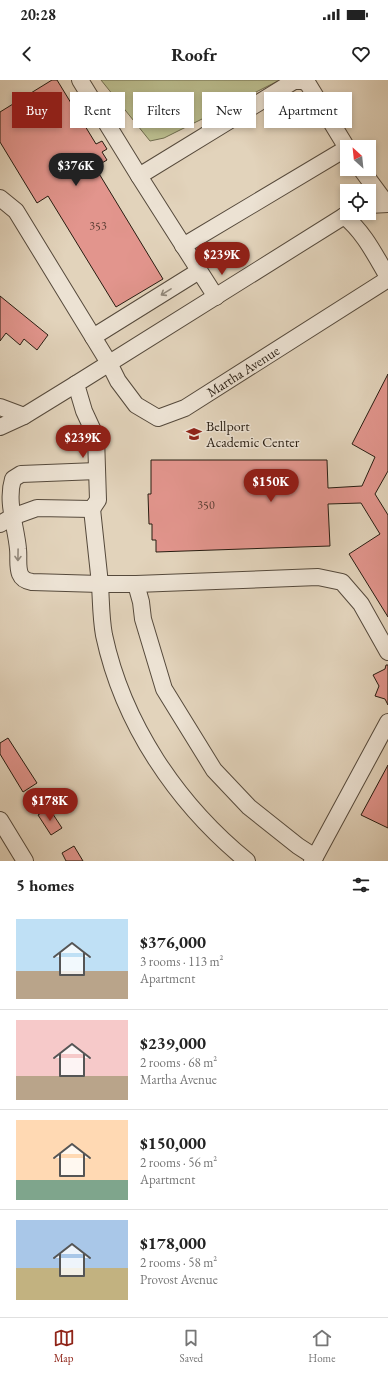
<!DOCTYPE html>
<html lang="en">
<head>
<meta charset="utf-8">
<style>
  body { margin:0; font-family:"EB Garamond",serif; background:#f6f6f6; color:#222; height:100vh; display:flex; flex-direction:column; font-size:15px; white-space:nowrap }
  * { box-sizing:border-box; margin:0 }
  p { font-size:13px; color:#767676 }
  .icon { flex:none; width:22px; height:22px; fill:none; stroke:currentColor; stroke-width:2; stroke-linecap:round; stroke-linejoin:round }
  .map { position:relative; height:781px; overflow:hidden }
  .sheet { display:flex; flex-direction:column; background:#fff; flex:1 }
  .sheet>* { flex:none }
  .hud { position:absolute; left:12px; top:12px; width:364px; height:36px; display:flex; gap:8px }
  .needle { width:26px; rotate:333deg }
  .controls { position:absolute; left:340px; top:60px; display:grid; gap:8px }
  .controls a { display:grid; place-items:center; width:36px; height:36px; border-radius:0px; background:#fff; box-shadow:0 2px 6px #0003; font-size:20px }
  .price { position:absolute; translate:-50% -34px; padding:0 9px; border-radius:14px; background:#8f2418; color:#fff; font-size:13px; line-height:26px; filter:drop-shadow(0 1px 2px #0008) }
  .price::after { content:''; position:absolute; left:50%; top:24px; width:12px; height:9px; margin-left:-6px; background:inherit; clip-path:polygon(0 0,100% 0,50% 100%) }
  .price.current { background:#222; color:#fff }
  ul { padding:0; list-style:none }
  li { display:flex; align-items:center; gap:12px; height:100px; padding:0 16px }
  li+li { border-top:1px solid #e0e0e0 }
  li span { display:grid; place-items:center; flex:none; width:112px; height:80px; border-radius:0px; color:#555 }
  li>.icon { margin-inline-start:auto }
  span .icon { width:48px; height:48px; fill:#fffc; stroke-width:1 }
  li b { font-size:17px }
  h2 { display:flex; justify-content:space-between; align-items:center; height:48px; padding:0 16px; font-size:17px }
  .tag { padding:0 14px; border-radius:0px; background:#fff; box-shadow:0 2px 6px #0003; font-size:14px; line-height:36px }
  .tag.current { background:#8f2418; color:#fff }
  .status { display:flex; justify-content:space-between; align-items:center; height:28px; padding:0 20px; background:#fff; direction:ltr }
  .status svg { height:11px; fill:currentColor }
  header { display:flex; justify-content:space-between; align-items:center; height:52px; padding:0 16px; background:#fff; font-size:18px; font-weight:700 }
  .menu { display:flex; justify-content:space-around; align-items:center; height:56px; border-top:1px solid #e0e0e0; background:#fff; font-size:11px; color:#767676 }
  .menu a { display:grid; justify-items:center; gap:2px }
  .menu .current { color:#8f2418 }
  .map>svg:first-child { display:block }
</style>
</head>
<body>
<div class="status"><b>20:28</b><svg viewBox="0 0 49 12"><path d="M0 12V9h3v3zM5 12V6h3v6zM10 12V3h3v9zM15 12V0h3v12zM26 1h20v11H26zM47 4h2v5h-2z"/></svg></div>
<header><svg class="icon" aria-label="back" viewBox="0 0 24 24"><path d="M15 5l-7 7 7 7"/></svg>Roofr<svg class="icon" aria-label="heart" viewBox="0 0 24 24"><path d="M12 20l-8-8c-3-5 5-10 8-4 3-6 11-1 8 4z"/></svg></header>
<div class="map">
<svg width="388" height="781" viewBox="0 0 388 781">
  <rect width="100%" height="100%" fill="#e2d3bb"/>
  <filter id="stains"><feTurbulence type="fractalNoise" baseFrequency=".005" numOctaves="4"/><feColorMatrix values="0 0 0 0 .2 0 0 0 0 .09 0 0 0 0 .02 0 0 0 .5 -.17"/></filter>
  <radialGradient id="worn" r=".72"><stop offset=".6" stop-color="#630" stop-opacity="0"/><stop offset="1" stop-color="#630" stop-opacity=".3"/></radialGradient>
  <path fill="#b9bb8c" stroke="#706c4e" d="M101,0H280L164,58L150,61Z"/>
  <g fill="#e2958d" stroke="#271c11">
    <path d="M52,0H57L96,64L102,61L107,69L102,72L107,80L95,87L163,199L116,227L48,116L37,123L0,62V32Z"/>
    <path d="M0,216L48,255L37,270L24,259L20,265L6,253L0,261Z"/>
    <path d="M388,294V391L375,414L388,435V537L349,474L380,454L361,423L328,424L330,466L156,472V460H152V444H149L148,414H151V380H327L328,408L362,406L375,377L352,364Z"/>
    <path d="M386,585H388V625L385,619L375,616L379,606L373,595L385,589Z"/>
    <path d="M8,658L37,703L23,712L0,674V663Z"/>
    <path d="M388,685V748L361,735Z"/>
    <path d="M49,728L62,748L51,755L38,735Z"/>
    <path d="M74,766L83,781H66L62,773Z"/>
  </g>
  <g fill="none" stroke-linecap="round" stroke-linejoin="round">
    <g stroke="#564a3c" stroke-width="18">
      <g id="minor">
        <path d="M80,0L139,96L216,217"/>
        <path d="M361,89L386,123"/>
        <path d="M139,96L294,1H303L308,4L347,68"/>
        <path id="s1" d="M0,118L16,131L109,283L118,301L136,325L158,338L185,328L388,199"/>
        <path d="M369,125L388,124"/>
        <path d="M344,136C364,152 375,175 388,197"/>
        <path d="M183,166L347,68"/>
        <path d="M93,257L199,191"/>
        <path d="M0,327L24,336"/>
        <path d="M0,347L24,336L76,304"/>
        <path d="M92,429L100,504L32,502C26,501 22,499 20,494C17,486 19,477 18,469C16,446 6,422 13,399L21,394L97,391"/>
        <path d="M0,444L12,437L37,428L92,429L98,420L96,357L84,331L76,304L349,133"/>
        <path d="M136,504L318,497L342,502L361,524L388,572"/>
        <path d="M0,740L25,781"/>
        <path d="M315,777L388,642"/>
        <path d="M247,781C177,724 123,644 104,555C101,539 101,521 100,504H136L141,522L143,539L164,609L214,690L249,727L298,766L315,777L312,781"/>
      </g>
    </g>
    <use href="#minor" stroke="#ece2d3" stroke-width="16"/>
  </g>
  <defs><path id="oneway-shaft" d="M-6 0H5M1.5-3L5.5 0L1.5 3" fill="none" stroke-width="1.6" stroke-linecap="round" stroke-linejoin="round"/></defs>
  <g stroke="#93897c">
    <use href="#oneway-shaft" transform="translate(166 212) rotate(148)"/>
    <use href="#oneway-shaft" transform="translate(18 475) rotate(91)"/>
  </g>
  <defs>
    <g id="school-bare" transform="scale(1.2)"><path d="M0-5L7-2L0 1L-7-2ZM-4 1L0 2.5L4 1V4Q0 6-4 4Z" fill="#8f2418" stroke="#ece2d3" stroke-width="2.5" paint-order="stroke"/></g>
  </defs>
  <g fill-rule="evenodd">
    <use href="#school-bare" x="194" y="354"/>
  </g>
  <g text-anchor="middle" stroke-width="3" stroke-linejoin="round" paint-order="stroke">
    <g font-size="12" fill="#563a30">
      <text x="98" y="150">353</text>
      <text x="206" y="429">350</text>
    </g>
    <g font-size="14" fill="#271c11" stroke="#ece2d3">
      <text dy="5" stroke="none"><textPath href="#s1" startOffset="372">Martha Avenue</textPath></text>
    </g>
    <g font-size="14" fill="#271c11" stroke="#ece2d3" text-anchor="start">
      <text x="206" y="351">Bellport<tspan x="206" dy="16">Academic Center</tspan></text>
    </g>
  </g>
  <rect width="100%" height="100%" filter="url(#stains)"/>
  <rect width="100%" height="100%" fill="url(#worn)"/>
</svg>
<div class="controls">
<a><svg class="needle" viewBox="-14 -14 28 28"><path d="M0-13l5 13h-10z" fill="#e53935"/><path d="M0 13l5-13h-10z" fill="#767676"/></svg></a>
<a><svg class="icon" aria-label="locate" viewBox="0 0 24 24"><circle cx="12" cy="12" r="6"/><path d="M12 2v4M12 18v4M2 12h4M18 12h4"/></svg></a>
</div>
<b class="price current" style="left:76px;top:107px">$376K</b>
<b class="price" style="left:222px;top:196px">$239K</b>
<b class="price" style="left:83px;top:379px">$239K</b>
<b class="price" style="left:271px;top:423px">$150K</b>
<b class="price" style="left:50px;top:742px">$178K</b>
<div class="hud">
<a class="tag current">Buy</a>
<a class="tag">Rent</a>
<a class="tag">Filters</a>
<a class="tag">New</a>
<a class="tag">Apartment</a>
</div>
</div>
<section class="sheet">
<h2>5 homes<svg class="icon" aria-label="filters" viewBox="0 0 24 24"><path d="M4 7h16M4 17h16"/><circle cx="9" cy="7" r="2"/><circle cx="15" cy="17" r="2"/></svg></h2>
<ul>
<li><span style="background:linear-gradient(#bfe0f5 65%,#b9a48a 0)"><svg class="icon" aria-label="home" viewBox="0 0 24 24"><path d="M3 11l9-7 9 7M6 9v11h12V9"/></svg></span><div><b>$376,000</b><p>3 rooms · 113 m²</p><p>Apartment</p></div></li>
<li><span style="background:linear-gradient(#f6c9c9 70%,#b9a48a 0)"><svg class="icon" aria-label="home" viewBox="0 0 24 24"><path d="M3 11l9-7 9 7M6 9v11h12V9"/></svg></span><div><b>$239,000</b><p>2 rooms · 68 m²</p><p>Martha Avenue</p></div></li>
<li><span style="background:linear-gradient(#ffd9b3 75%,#7fa58c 0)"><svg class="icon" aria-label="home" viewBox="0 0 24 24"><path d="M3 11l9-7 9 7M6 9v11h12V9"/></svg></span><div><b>$150,000</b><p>2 rooms · 56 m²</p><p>Apartment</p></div></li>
<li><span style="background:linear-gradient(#a9c7e8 60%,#c2b280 0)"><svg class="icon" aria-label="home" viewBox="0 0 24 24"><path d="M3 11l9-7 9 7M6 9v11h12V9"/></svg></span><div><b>$178,000</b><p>2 rooms · 58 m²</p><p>Provost Avenue</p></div></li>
</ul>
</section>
<nav class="menu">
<a class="current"><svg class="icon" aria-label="map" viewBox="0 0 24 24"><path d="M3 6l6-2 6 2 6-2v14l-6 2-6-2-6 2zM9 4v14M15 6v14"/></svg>Map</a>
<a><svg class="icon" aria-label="saved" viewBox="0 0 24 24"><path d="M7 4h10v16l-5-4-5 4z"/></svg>Saved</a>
<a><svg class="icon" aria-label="home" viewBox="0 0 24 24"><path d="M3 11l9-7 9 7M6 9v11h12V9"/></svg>Home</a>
</nav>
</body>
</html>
